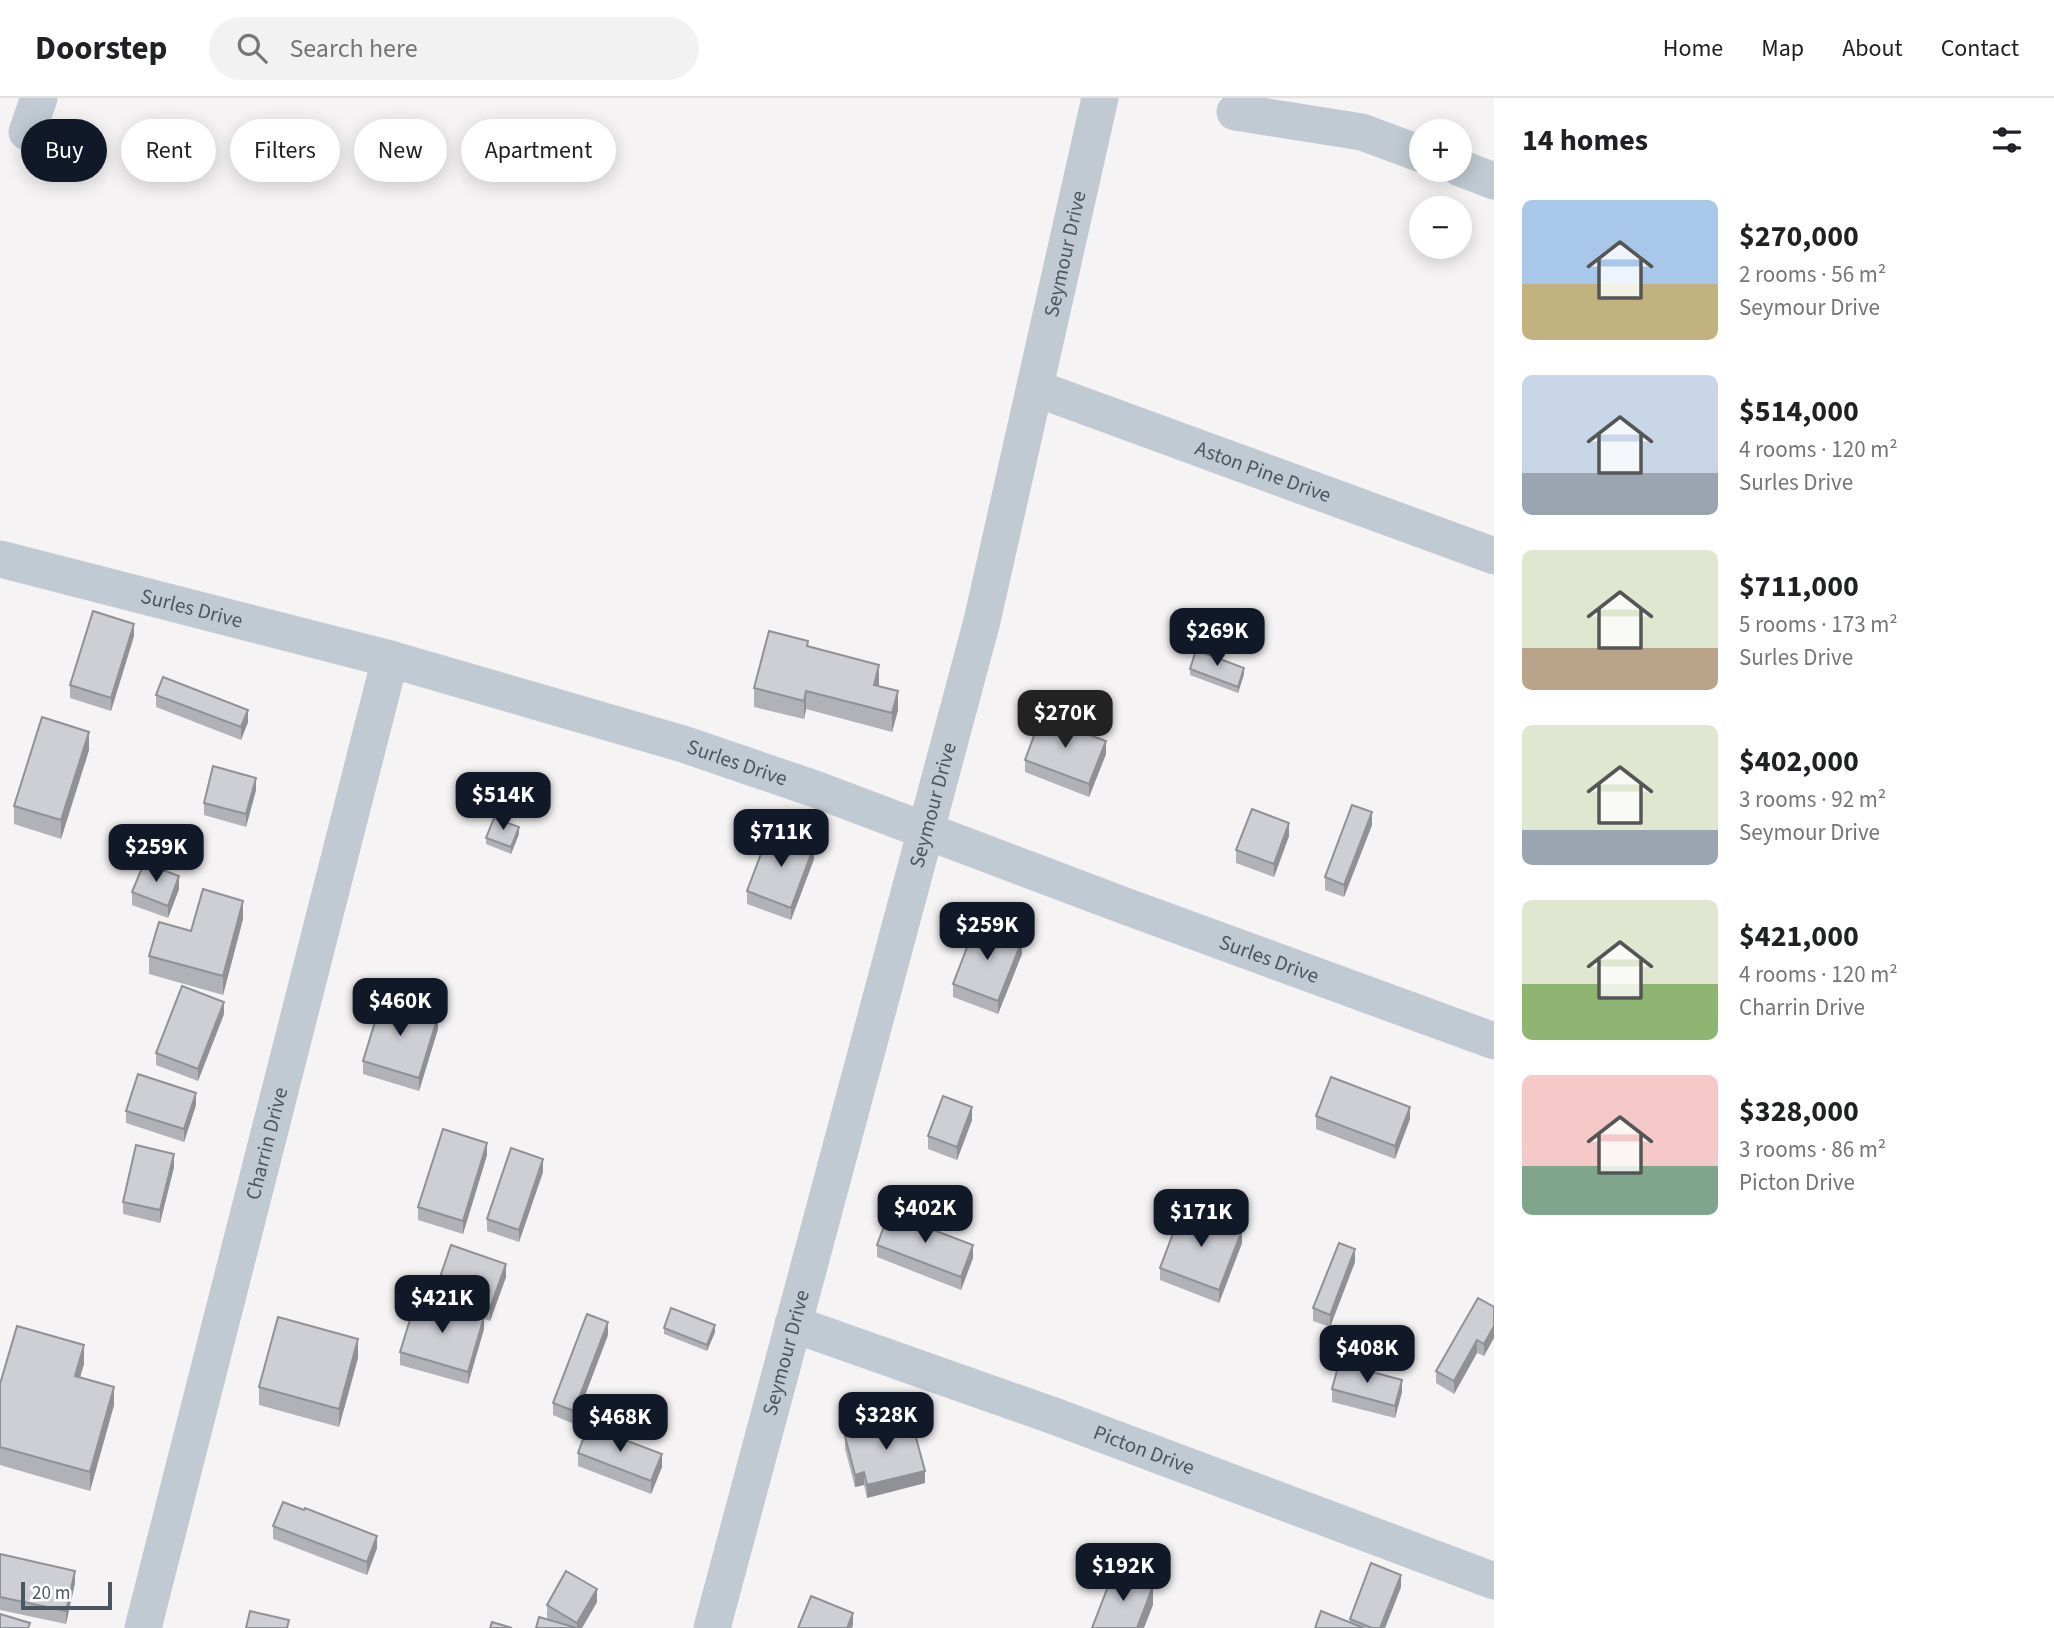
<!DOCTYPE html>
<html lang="en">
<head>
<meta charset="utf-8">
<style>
  body { margin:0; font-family:"Source Sans 3",sans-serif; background:#f2f2f2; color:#202124; height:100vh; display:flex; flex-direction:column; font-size:26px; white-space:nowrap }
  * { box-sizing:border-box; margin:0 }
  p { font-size:23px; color:#757577 }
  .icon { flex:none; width:38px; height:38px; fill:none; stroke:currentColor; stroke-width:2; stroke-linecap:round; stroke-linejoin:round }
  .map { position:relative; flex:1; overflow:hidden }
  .details { display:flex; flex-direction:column; background:#fff; width:560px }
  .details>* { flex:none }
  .top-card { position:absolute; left:21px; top:21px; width:665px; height:63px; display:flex; gap:14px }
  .buttons { position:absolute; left:1409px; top:21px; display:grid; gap:14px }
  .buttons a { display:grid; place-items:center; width:63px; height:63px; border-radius:50%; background:#fff; box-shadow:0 4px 18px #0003; font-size:35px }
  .scale { position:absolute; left:21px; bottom:18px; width:91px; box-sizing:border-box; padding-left:7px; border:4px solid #4a5661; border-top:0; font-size:19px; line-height:24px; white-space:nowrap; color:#4a5661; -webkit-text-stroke:5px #fff; paint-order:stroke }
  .price { position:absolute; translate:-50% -60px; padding:0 16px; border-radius:14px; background:#111827; color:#fff; font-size:23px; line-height:46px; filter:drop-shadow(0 2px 4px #0008) }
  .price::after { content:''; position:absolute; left:50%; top:42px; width:21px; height:16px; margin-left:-10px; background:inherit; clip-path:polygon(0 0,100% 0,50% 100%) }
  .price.on { background:#222; color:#fff }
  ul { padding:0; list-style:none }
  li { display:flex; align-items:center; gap:21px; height:175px; padding:0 28px }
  li span { display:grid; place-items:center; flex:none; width:196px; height:140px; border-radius:10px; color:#555 }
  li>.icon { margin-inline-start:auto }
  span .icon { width:84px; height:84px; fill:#fffc; stroke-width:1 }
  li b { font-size:30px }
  h2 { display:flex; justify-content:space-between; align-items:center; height:84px; padding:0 28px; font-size:30px }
  .tag { padding:0 24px; border-radius:32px; background:#fff; box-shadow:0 4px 18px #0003; font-size:24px; line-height:63px }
  .tag.on { background:#111827; color:#fff }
  header { display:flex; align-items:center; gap:42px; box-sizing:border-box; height:98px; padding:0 35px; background:#fff; border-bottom:2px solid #e0e0e0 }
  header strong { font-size:33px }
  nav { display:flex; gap:38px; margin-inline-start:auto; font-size:24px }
  .search { width:490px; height:63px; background:#f2f2f2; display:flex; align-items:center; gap:18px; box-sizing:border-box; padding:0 24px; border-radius:38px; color:#757577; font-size:26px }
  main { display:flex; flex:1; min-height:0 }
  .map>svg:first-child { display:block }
</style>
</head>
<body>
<header>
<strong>Doorstep</strong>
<div class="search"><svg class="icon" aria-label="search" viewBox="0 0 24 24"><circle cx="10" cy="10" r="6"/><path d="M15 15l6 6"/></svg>Search here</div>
<nav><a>Home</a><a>Map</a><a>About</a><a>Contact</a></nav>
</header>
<main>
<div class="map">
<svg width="1494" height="1530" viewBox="0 0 1494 1530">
  <rect width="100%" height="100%" fill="#f5f3f3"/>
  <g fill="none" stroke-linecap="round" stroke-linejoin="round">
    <g stroke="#c1cad2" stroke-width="37">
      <path d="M1235,14L1362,34L1421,56"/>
      <path d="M27,34L39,0"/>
      <path d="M1460,70L1494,83"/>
      <path id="s1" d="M1035,290L1494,458"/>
      <path id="s2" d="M0,461L390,561L683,646L815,691L1125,808L1494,943"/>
      <path id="s3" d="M793,1226L1054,1318L1494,1483"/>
      <path id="s4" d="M143,1530L390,561"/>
      <path id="s5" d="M712,1530L982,523L1100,0"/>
    </g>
  </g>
  <g fill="#b0b2b7">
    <path d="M134,538L111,613L70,600V587Z"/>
    <path d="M808,549L879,586V588L898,612L892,634L806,611L804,621L754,609V590Z"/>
    <path d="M1190,571L1244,576L1238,595L1190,577Z"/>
    <path d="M156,597L248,624L241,642L156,609Z"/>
    <path d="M89,652L61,741L14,726V708Z"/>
    <path d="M1106,656L1089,699L1025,674V662Z"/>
    <path d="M256,692L246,729L204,717V705Z"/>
    <path d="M1372,727L1344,799L1325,792V779Z"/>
    <path d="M519,736L511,756L486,746V740Z"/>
    <path d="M1289,738L1274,779L1236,765V752Z"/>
    <path d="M814,761L791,822L747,806V793Z"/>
    <path d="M179,791L168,820L132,807V794Z"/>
    <path d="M243,821L223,897L149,876V858L191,833Z"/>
    <path d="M1022,856L998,916L953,899V886Z"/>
    <path d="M224,916L198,983L156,967V955Z"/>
    <path d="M438,931L419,993L363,976V963Z"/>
    <path d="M196,1007L184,1044L126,1025V1013Z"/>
    <path d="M1316,1018L1410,1021L1395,1061L1316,1031Z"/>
    <path d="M972,1022L957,1062L928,1051V1038Z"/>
    <path d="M487,1057L463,1136L418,1122V1109Z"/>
    <path d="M174,1069L160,1125L123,1116V1104Z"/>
    <path d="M543,1074L519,1144L487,1133V1121Z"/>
    <path d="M1242,1145L1219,1205L1160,1182V1170Z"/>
    <path d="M877,1147L973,1160L961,1192L877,1159Z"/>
    <path d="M1355,1164L1330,1229L1313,1223V1210Z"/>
    <path d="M506,1179L490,1223L484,1221V1231L468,1286L400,1267V1254L453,1209L436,1204V1191Z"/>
    <path d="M1494,1209L1484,1258L1477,1255L1454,1296L1436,1285V1273Z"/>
    <path d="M664,1230L715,1234L707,1253L664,1236Z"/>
    <path d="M608,1237L574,1326L553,1317V1305Z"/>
    <path d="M358,1260L339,1329L259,1307V1289Z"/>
    <path d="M84,1266L80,1279L114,1307L90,1393L0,1367V1286Z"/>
    <path d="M1332,1291L1402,1294L1395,1320L1332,1304Z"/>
    <path d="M845,1338L925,1385L867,1400L864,1387L855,1389L845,1351Z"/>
    <path d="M578,1355L662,1369L651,1396L578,1368Z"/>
    <path d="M304,1412L377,1450L367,1477L273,1441V1428Z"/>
    <path d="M0,1456L75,1485L66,1526L0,1512Z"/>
    <path d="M1401,1489L1385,1530H1315L1350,1525V1521Z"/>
    <path d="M597,1504L582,1530H536L550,1522L547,1520V1507Z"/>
  </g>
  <g fill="#909195">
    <path d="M134,526V538L111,613V600Z"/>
    <path d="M879,567V586L874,606V587Z"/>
    <path d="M1244,570V576L1238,595V589Z"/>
    <path d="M806,593V611L804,621V603Z"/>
    <path d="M898,593V612L892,634V615Z"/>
    <path d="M248,612V624L241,642V629Z"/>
    <path d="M89,634V652L61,741V722Z"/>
    <path d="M1106,643V656L1089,699V686Z"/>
    <path d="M256,680V692L246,729V716Z"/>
    <path d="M1372,714V727L1344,799V787Z"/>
    <path d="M1289,725V738L1274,779V766Z"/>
    <path d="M519,729V736L511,756V749Z"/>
    <path d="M814,748V761L791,822V810Z"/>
    <path d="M179,778V791L168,820V808Z"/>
    <path d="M243,803V821L223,897V878Z"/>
    <path d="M1022,843V856L998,916V903Z"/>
    <path d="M224,904V916L198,983V971Z"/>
    <path d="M438,918V931L419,993V980Z"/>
    <path d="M196,995V1007L184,1044V1031Z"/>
    <path d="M972,1009V1022L957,1062V1049Z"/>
    <path d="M1410,1009V1021L1395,1061V1048Z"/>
    <path d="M487,1045V1057L463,1136V1123Z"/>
    <path d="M174,1056V1069L160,1125V1112Z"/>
    <path d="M543,1061V1074L519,1144V1132Z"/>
    <path d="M1242,1132V1145L1219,1205V1192Z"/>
    <path d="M973,1147V1160L961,1192V1179Z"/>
    <path d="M1355,1151V1164L1330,1229V1217Z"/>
    <path d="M506,1166V1179L490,1223V1210Z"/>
    <path d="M484,1219V1231L468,1286V1274Z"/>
    <path d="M608,1224V1237L574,1326V1313Z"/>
    <path d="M715,1227V1234L707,1253V1247Z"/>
    <path d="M1494,1228V1240L1484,1258V1246Z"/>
    <path d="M358,1241V1260L339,1329V1311Z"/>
    <path d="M1477,1242V1255L1454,1296V1283Z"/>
    <path d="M84,1247V1266L75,1296V1278Z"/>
    <path d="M1402,1282V1294L1395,1320V1308Z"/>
    <path d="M114,1289V1307L90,1393V1374Z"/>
    <path d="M662,1356V1369L651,1396V1383Z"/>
    <path d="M925,1373V1385L867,1400V1387Z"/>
    <path d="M864,1374V1387L855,1389V1377Z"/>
    <path d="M377,1438V1450L367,1477V1464Z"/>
    <path d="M75,1473V1485L66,1526V1513Z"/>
    <path d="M1401,1477V1489L1385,1530H1380Z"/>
    <path d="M1153,1488V1507L1144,1530H1137Z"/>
    <path d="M597,1491V1504L582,1530H577V1525Z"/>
    <path d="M853,1515V1527L852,1530H847Z"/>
  </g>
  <g fill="#cdcfd5" stroke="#909195" stroke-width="2">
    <path d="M93,513L134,526L111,600L70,587Z"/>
    <path d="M769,533L808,543L807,548L879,567L874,587L898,593L892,615L806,593L804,603L754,590Z"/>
    <path d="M1196,552L1244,570L1238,589L1190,571Z"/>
    <path d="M163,579L248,612L241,629L156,597Z"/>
    <path d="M42,619L89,634L61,722L14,708Z"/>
    <path d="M1041,619L1106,643L1089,686L1025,662Z"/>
    <path d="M213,668L256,680L246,716L204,705Z"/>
    <path d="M1352,707L1372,714L1344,787L1325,779Z"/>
    <path d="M1252,711L1289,725L1274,766L1236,752Z"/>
    <path d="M494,720L519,729L511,749L486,740Z"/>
    <path d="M770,732L814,748L791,810L747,793Z"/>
    <path d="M144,765L179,778L168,808L132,794Z"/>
    <path d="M203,791L243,803L223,878L149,858L159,824L191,833Z"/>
    <path d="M976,826L1022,843L998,903L953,886Z"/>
    <path d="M182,888L224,904L198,971L156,955Z"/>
    <path d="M382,901L438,918L419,980L363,963Z"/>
    <path d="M138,976L196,995L184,1031L126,1013Z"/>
    <path d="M1331,979L1410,1009L1395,1048L1316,1018Z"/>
    <path d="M943,998L972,1009L957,1049L928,1038Z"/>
    <path d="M443,1031L487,1045L463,1123L418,1109Z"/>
    <path d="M136,1047L174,1056L160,1112L123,1104Z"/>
    <path d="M511,1050L543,1061L519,1132L487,1121Z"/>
    <path d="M1183,1109L1242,1132L1219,1192L1160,1170Z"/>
    <path d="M889,1115L973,1147L961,1179L877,1147Z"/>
    <path d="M1339,1145L1355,1151L1330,1217L1313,1210Z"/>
    <path d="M451,1147L506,1166L490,1210L436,1191Z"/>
    <path d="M417,1199L484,1219L468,1274L400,1254Z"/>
    <path d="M1478,1200L1494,1209V1228L1484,1246L1477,1242L1454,1283L1436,1273Z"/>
    <path d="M671,1210L715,1227L707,1247L664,1230Z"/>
    <path d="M587,1216L608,1224L574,1313L553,1305Z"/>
    <path d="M278,1219L358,1241L339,1311L259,1289Z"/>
    <path d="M17,1228L84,1247L75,1278L114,1289L90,1374L0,1349V1286Z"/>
    <path d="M1339,1265L1402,1282L1395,1308L1332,1291Z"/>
    <path d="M911,1321L925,1373L867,1387L864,1374L855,1377L845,1338Z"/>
    <path d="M588,1328L662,1356L651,1383L578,1355Z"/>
    <path d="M283,1404L304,1412L305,1410L377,1438L367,1464L273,1428Z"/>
    <path d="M0,1456L75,1473L66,1513L0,1499Z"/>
    <path d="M1371,1465L1401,1477L1380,1530H1372L1350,1521Z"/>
    <path d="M566,1473L597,1491L577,1525L547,1507Z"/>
    <path d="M1114,1473L1153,1488L1137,1530H1092Z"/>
    <path d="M811,1498L853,1515L847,1530H798Z"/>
    <path d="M250,1513L289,1522L287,1530H246Z"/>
    <path d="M1321,1513L1364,1530H1315Z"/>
    <path d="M0,1516L30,1525L28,1530H0Z"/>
    <path d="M539,1519L577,1530H536Z"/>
    <path d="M492,1524L512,1530H490Z"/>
  </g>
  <g text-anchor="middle" stroke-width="6" stroke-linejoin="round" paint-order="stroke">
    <g font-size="21" fill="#4a5661" stroke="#fff">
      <text dy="7" stroke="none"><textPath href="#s5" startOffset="1419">Seymour Drive</textPath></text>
      <text dy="7" stroke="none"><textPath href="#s1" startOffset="243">Aston Pine Drive</textPath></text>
      <text dy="7" stroke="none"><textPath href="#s2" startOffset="198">Surles Drive</textPath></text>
      <text dy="7" stroke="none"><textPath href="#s2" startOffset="765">Surles Drive</textPath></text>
      <text dy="7" stroke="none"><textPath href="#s5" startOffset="852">Seymour Drive</textPath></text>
      <text dy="7" stroke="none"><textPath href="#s2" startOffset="1332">Surles Drive</textPath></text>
      <text dy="7" stroke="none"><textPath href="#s4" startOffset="500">Charrin Drive</textPath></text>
      <text dy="7" stroke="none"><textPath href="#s5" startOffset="285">Seymour Drive</textPath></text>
      <text dy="7" stroke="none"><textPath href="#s3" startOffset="373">Picton Drive</textPath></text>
    </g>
  </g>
</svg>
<div class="buttons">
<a>+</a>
<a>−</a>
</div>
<div class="scale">20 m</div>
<b class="price" style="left:1217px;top:570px">$269K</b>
<b class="price on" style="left:1065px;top:652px">$270K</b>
<b class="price" style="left:503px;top:734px">$514K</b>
<b class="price" style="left:781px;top:771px">$711K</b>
<b class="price" style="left:156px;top:786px">$259K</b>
<b class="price" style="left:987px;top:864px">$259K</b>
<b class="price" style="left:400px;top:940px">$460K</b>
<b class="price" style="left:925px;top:1147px">$402K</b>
<b class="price" style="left:1201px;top:1151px">$171K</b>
<b class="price" style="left:442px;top:1237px">$421K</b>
<b class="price" style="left:1367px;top:1287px">$408K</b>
<b class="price" style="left:886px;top:1354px">$328K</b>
<b class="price" style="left:620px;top:1356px">$468K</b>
<b class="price" style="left:1123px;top:1505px">$192K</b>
<div class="top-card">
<a class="tag on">Buy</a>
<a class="tag">Rent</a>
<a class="tag">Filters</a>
<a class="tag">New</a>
<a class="tag">Apartment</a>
</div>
</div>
<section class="details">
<h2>14 homes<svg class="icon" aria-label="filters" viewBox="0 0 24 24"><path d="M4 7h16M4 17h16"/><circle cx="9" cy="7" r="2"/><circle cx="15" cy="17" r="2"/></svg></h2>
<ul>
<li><span style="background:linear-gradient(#a9c7e8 60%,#c2b280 0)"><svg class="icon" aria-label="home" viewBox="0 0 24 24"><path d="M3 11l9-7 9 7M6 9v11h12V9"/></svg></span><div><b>$270,000</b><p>2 rooms · 56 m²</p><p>Seymour Drive</p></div></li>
<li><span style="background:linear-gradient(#c9d6e8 70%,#9aa5b1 0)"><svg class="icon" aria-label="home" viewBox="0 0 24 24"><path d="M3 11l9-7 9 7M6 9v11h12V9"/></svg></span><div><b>$514,000</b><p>4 rooms · 120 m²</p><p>Surles Drive</p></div></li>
<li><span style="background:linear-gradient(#dfe7d0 70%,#b9a48a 0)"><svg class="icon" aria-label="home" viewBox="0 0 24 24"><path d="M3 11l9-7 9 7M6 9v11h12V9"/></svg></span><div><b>$711,000</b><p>5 rooms · 173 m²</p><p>Surles Drive</p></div></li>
<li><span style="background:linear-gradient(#dfe7d0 75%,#9aa5b1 0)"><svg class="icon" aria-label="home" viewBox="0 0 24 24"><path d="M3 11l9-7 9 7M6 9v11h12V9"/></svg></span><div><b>$402,000</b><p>3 rooms · 92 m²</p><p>Seymour Drive</p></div></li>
<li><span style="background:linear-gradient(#dfe7d0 60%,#8fb573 0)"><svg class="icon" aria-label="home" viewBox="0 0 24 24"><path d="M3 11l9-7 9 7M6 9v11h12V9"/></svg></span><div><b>$421,000</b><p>4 rooms · 120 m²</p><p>Charrin Drive</p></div></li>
<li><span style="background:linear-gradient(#f6c9c9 65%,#7fa58c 0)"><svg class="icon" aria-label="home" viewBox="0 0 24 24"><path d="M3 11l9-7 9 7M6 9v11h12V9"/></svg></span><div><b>$328,000</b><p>3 rooms · 86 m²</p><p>Picton Drive</p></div></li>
</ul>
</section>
</main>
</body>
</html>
